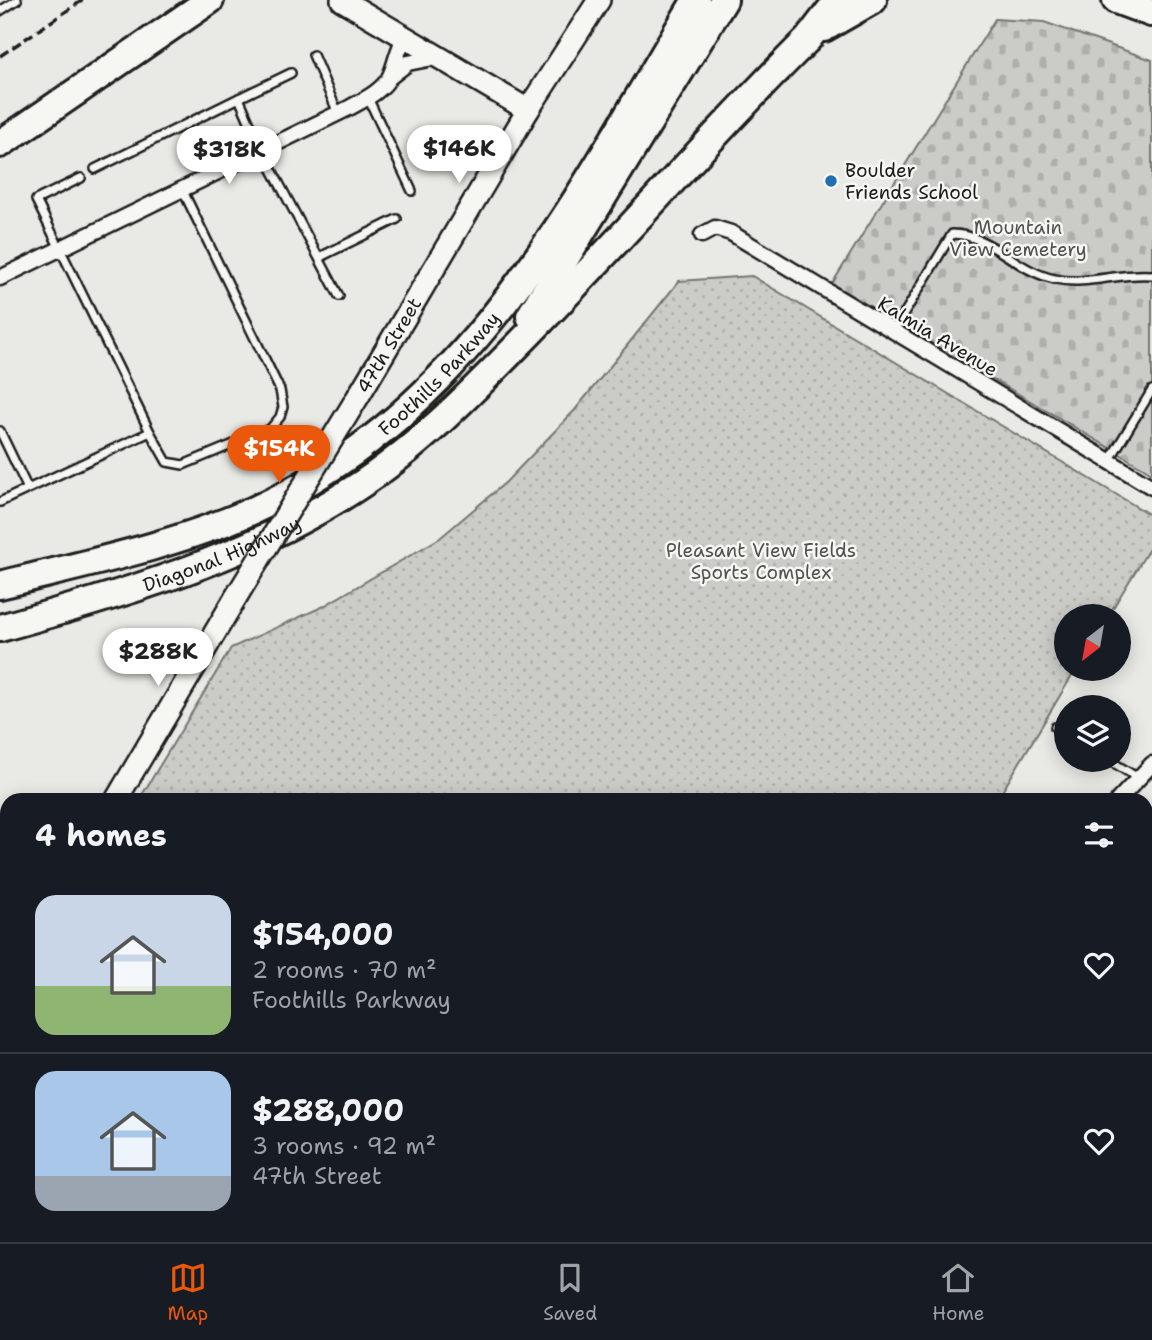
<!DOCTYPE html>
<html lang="en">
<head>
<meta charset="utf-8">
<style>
  body { margin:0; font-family:"Shantell Sans",sans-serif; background:#20242c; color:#f1f3f6; height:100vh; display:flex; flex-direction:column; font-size:26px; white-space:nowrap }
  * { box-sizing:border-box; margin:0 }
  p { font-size:23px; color:#9ea1a6 }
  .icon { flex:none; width:38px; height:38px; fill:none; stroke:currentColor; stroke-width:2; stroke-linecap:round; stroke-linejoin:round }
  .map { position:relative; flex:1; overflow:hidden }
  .sheet { position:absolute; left:0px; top:793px; width:1153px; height:450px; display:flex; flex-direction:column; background:#171b24; border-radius:21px 21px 0 0; box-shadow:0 4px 18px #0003 }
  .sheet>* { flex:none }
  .needle { width:46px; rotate:211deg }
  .tools { position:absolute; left:1054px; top:604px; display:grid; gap:14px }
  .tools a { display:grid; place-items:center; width:77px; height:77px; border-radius:50%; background:#171b24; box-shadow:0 4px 18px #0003; font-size:35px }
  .price { position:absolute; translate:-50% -60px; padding:0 16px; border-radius:24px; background:#fff; color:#222; font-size:23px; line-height:46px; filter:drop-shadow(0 2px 4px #0008) }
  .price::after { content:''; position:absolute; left:50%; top:42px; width:21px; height:16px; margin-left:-10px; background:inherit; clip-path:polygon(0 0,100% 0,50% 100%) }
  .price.on { background:#ea580c; color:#fff }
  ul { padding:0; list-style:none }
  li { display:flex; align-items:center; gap:21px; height:175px; padding:0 35px }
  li+li { border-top:2px solid #363941 }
  li span { display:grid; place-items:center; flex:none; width:196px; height:140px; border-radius:21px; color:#555 }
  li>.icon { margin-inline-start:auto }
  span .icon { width:84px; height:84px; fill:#fffc; stroke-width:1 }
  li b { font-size:30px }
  h2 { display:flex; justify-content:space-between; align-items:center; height:84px; padding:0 35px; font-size:30px }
  .tab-bar { display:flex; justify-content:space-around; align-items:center; height:98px; border-top:2px solid #363941; background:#171b24; font-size:19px; color:#9ea1a6 }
  .tab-bar a { display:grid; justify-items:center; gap:4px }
  .tab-bar .on { color:#ea580c }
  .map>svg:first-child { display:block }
</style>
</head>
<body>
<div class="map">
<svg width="1152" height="1242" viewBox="0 0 1152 1242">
  <defs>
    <pattern id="cemetery-stones" width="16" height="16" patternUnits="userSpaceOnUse" patternTransform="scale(1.75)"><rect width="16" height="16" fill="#cbcbc7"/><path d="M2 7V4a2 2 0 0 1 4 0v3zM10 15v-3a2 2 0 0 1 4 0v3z" fill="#aeaeaa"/></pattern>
    <pattern id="park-dots" width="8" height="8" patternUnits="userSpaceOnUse" patternTransform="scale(1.75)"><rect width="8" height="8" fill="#cbcbc7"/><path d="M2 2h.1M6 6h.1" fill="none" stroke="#aeaeaa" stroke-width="1.8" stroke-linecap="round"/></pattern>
  </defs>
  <rect width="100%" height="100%" fill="#e9e9e5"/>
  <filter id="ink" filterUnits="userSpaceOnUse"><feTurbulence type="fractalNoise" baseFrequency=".0143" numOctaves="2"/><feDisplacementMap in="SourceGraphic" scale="14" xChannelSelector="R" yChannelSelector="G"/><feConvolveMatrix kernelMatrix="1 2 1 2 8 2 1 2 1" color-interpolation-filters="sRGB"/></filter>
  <g filter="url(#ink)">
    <path fill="url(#cemetery-stones)" stroke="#747472" stroke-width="2" d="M995,19L1044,22L1152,60V473L832,284Z"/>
    <g fill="url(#park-dots)" stroke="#747472" stroke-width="2">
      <path d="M752,276L1152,516V544L1108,616H1066V668L1076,669L997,800H139L231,648L322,607L440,538L506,482L575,410L679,281Z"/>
      <path d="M7,1023V1185H0V1035Z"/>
      <path d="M218,1236H732L728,1242H229Z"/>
    </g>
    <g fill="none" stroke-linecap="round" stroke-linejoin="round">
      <g stroke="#6d6d6c" stroke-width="3.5">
        <path d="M0,1139L7,1140"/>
        <path d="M339,1236L347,1242"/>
      </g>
      <g stroke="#1c1c1c" stroke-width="12">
        <g id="lane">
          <path d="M0,11L17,0"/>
          <path d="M313,55L338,113"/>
          <path d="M291,73L239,98L262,151L339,296"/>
          <path d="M368,98L412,191"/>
          <path d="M95,169L239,98"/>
          <path d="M320,257L397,219"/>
          <path d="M893,332L952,234C991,234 1017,272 1055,279C1087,286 1119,272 1152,275"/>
          <path d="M0,431L27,487"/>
          <path d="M150,432L167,462L183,465L270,429L280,417L283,407L280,390L182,189"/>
          <path d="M1109,461L1152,390"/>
          <path d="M0,502L150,432L36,200L81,178"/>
          <path d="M1055,727L1066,733"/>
          <path d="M1109,760L1138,778"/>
          <path d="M771,1236L782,1242"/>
          <path d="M1061,1236L1072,1242"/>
          <path d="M758,1242L763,1236"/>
        </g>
      </g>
      <g stroke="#1c1c1c" stroke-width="19">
        <g id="street">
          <path d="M390,77L408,63L438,57"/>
          <path d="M702,235L715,228L731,233L1152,487"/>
          <path d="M0,278L349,108C363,100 383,91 390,76C396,63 397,50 405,37"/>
          <path d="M1118,800L1152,764"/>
          <path d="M1146,1019L1152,1023"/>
          <path d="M1146,1165L1152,1155"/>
          <path d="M1146,1202L1152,1206"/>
          <path d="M910,1236L921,1242"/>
        </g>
      </g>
      <g stroke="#1c1c1c" stroke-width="26">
        <g id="secondary">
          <path d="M342,0L528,110"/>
          <path id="s1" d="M359,395L528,110L599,0"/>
          <path d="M116,800L236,597"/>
          <path d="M0,994L7,982"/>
        </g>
      </g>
      <g stroke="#1c1c1c" stroke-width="32">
        <g id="highway">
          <path d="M1116,0L1151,13"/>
          <path d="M824,28L873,0"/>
          <path d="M0,144L210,0"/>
          <path d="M530,316L724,0"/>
          <path id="s2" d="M0,585C84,564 174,546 254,510C473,411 578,196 696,0"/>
          <path id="s3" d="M0,628C122,594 246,559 354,489C415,450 466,398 517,346C616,246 708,138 808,39L838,0"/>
        </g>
      </g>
      <use href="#lane" stroke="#f6f6f2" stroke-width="7"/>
      <use href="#street" stroke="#f6f6f2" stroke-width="14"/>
      <use href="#secondary" stroke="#f6f6f2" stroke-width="21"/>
      <use href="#highway" stroke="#f6f6f2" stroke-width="26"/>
      <path stroke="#1c1c1c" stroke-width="3.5" stroke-dasharray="10 5" stroke-linecap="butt" d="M0,56L83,0"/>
      <g stroke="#1c1c1c" stroke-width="26" stroke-linecap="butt">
        <path id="secondary-bridge" d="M236,597L359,395"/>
      </g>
      <use href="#secondary-bridge" stroke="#f6f6f2" stroke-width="21"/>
    </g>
  </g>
  <circle fill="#1f6fb2" stroke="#f6f6f2" stroke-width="2.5" cx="831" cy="181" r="7"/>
  <g text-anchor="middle" stroke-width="5" stroke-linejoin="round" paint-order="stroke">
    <g font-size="19" fill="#1c1c1c" stroke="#f6f6f2" text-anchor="start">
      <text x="845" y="177">Boulder<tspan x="845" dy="22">Friends School</tspan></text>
    </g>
    <g font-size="19" fill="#51514f" stroke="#f6f6f2">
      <text x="1018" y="234">Mountain<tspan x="1018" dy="22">View Cemetery</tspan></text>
      <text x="761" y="557">Pleasant View Fields<tspan x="761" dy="22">Sports Complex</tspan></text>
    </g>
    <g font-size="19" fill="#1c1c1c" stroke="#f6f6f2">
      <text transform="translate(938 336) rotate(31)" y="7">Kalmia Avenue</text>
      <text dy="7" stroke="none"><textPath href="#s1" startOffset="58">47th Street</textPath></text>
      <text dy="7" stroke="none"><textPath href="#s2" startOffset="497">Foothills Parkway</textPath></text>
      <text dy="7" stroke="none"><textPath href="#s3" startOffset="234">Diagonal Highway</textPath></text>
    </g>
  </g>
</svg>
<div class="tools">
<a><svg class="needle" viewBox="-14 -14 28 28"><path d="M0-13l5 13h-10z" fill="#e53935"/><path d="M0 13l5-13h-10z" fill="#9ea1a6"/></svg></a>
<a><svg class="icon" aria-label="layers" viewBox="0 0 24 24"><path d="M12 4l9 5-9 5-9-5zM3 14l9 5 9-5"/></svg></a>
</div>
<b class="price" style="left:459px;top:185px">$146K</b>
<b class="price" style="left:229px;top:186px">$318K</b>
<b class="price on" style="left:279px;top:485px">$154K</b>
<b class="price" style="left:158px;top:688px">$288K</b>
<section class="sheet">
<h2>4 homes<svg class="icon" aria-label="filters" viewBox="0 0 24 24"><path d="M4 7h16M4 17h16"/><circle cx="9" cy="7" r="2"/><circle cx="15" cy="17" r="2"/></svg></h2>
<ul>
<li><span style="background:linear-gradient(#c9d6e8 65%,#8fb573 0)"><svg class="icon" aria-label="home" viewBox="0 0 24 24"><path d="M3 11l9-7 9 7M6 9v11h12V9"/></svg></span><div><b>$154,000</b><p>2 rooms · 70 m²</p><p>Foothills Parkway</p></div><svg class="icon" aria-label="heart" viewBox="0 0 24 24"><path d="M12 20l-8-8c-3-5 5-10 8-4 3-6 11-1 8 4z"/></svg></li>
<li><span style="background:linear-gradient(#a9c7e8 75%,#9aa5b1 0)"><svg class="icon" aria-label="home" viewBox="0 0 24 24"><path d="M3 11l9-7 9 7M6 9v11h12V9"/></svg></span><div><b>$288,000</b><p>3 rooms · 92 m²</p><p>47th Street</p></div><svg class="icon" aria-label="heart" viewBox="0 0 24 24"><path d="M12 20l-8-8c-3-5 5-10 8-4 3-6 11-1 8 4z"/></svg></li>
</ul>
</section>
</div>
<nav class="tab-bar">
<a class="on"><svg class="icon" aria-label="map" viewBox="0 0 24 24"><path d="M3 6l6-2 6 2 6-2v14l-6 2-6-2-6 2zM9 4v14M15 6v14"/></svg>Map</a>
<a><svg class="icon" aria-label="saved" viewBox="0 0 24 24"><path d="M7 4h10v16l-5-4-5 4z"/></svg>Saved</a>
<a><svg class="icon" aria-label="home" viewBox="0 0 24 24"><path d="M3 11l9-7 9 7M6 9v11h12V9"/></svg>Home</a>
</nav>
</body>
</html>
